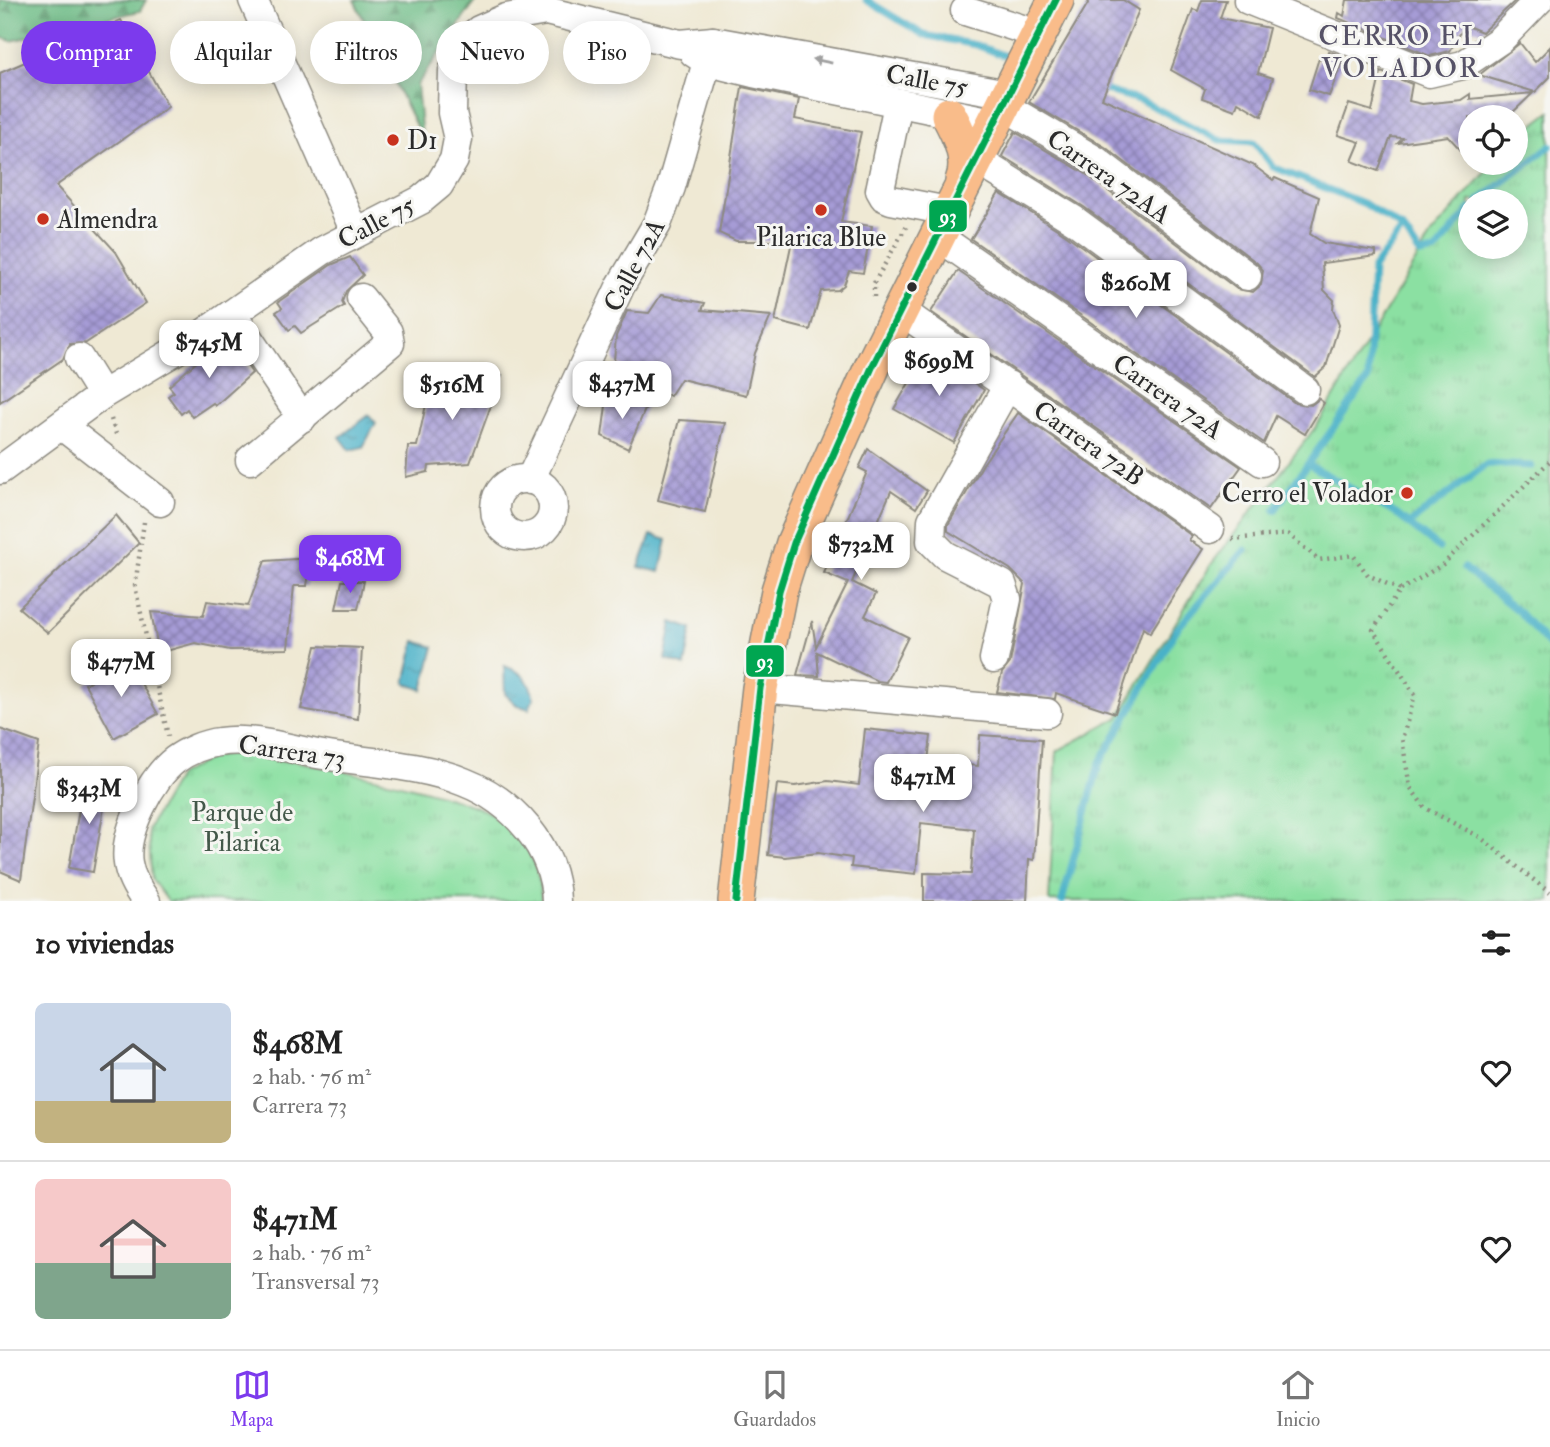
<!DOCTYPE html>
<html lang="es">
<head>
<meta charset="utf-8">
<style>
  body { margin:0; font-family:"IM FELL Double Pica",serif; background:#f6f6f6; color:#222; height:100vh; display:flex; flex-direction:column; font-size:26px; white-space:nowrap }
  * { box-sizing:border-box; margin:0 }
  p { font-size:23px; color:#767676 }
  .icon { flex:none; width:38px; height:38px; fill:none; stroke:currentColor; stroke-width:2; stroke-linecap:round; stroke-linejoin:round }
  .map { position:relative; height:901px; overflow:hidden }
  .panel { display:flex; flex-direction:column; background:#fff; flex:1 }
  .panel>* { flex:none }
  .top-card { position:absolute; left:21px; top:21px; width:700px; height:63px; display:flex; gap:14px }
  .buttons { position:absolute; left:1458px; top:105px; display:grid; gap:14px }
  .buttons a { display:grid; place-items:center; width:70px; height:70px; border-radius:50%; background:#fff; box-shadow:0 4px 18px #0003; font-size:35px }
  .price { position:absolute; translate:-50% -60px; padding:0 16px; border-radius:14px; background:#fff; color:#222; font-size:23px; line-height:46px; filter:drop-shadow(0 2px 4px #0008) }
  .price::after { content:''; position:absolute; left:50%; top:42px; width:21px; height:16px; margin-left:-10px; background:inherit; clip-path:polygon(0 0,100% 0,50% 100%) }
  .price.active { background:#7c3aed; color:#fff }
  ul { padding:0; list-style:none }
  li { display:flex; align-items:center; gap:21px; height:175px; padding:0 35px }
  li+li { border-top:2px solid #e0e0e0 }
  li span { display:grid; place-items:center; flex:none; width:196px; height:140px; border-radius:10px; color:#555 }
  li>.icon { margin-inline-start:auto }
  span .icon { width:84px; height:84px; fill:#fffc; stroke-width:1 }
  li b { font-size:30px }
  h2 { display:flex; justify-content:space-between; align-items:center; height:84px; padding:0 35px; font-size:30px }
  .tag { padding:0 24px; border-radius:32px; background:#fff; box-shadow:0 4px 18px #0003; font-size:24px; line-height:63px }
  .tag.active { background:#7c3aed; color:#fff }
  .dock { display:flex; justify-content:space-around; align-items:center; height:98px; border-top:2px solid #e0e0e0; background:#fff; font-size:19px; color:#767676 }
  .dock a { display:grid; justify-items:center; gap:4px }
  .dock .active { color:#7c3aed }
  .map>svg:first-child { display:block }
</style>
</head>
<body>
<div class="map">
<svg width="1550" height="901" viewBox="0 0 1550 901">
  <defs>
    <pattern id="forest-firs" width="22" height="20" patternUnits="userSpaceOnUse" patternTransform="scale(1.75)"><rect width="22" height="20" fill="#70be88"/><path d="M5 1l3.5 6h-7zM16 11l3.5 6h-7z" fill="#5c9b6f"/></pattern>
    <pattern id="park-tufts" width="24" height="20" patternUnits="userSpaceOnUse" patternTransform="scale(1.75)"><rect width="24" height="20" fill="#8be0a2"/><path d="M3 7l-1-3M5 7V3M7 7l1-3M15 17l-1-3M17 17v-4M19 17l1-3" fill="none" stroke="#78c08c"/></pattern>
    <pattern id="water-ripples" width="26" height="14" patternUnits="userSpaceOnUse" patternTransform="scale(1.75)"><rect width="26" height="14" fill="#49b1c8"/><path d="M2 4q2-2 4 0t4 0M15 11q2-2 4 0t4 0" fill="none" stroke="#3d90a3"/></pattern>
    <pattern id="building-cross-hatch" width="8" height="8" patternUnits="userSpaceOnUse" patternTransform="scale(1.75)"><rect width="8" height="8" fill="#a69bd6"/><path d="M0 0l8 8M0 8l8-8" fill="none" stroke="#877fae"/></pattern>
  </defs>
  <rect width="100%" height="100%" fill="#f6f6f2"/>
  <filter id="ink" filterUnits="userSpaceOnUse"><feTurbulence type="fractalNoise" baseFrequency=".0143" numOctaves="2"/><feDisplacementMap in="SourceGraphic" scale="14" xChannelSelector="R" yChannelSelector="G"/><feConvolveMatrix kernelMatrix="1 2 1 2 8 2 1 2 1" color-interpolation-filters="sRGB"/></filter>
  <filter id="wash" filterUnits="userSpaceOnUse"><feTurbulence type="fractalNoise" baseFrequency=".00686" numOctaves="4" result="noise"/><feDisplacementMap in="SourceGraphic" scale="28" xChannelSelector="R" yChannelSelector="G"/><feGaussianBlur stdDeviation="1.57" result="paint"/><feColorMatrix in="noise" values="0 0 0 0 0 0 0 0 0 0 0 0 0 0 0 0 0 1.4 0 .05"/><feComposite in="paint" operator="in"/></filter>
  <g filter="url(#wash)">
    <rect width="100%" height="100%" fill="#efe9d4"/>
    <g fill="url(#forest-firs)" stroke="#4e745a" stroke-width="2">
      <path d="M0,0H146L140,11L11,41L0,37Z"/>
      <path d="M354,0H476L417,85L422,138Z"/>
    </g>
    <g fill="url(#park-tufts)" stroke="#5b8666" stroke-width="2" fill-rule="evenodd">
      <path d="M1550,112V901H1049L1057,751L1118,718L1210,566L1320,421L1431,235L1494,163H1516V138ZM1470,201H1516V247H1470Z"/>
      <path d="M248,752C302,763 480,793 513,828C529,845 542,877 541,901H168L152,880L148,829L178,776L212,757Z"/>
    </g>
    <g fill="url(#water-ripples)" stroke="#3a6e7a" stroke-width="2">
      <path d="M369,415L376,423L363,447L350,450L340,437Z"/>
      <path d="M651,535L667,540L660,572L639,567Z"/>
      <path d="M672,622L692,629L685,666L665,659Z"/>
      <path d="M415,641L434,647L423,690L405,683Z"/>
      <path d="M504,666C523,672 529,679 534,698L529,709L517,705L505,694Z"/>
    </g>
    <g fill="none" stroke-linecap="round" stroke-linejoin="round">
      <g stroke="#49b1c8" stroke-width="7">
        <path d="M866,0L924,35L976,45L1016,60"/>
        <path d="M1097,88L1142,101L1219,140L1254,142L1273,167L1365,204L1403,229L1420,254L1436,251L1470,209"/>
        <path d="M1479,201L1550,146"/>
        <path d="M1308,464L1396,514L1439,548"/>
        <path d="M1275,510L1368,379L1373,268L1403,229"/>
        <path d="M1409,524L1487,464L1531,466"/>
        <path d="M1464,568L1519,612L1550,647"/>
        <path d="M1062,901L1099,764L1177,629L1245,550"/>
      </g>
    </g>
    <g id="blocks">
      <g fill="url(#building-cross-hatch)">
        <path d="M1090,0H1123L1139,10L1102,98L1253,165L1273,180L1275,178L1319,197L1310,234L1324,243L1376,251V256L1322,263L1324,290L1334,300L1333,309L1339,325L1326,367L1315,377L1084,207L1002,156L1015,132L1086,174L1237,289L1253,292L1261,285L1263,270L1257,263L1105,147L1029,102Z"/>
        <path d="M1202,0H1226L1220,18L1269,28L1258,73L1273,78L1262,116L1238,102L1235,110L1202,98L1205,89L1171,70L1193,9L1198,11Z"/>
        <path d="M1347,0H1516L1482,32L1465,25L1450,51L1430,56L1338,18L1339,13L1344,16Z"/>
        <path d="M121,20L168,107L56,186L116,252L146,303L86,343L70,344L63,359L0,402V73Z"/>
        <path d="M1520,43L1535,62L1550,47V77L1535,92L1479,75Z"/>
        <path d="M1329,51L1344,57L1329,96L1309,90L1319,58L1326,60Z"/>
        <path d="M1381,72L1412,84L1409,101L1422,104L1461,100L1470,94V99L1533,93L1508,117H1470V160L1448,136L1398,143L1403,138L1391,137L1378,171L1352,161L1360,142L1338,135L1349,104L1372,111Z"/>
        <path d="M742,87L799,99L795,119L861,132L841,222L872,226L863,273L849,271L844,285L838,290L821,291L810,330L775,321L792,241H736L719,233Z"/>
        <path d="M999,193L1065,234L1295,403L1311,405L1319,399L1324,403L1305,434L1276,416L1264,443L971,239Z"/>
        <path d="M350,257L363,275L346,291L342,302L344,306L301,333L295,326L289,330L276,312L282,308L278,302L331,265Z"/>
        <path d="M958,271L1241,467L1211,509L931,312Z"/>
        <path d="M661,295L705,303L702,310L771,316L755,353L746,395L681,379L670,396L614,361L616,336L627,311L649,313Z"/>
        <path d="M230,341L252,373L215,406L213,403L192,417L187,409L181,414L168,396L174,392L169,386L208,352L210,355Z"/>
        <path d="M928,350L984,390L954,443L894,409Z"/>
        <path d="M471,372L502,375L470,463L429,466L428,472L406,477L408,446H417L432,377L466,381Z"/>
        <path d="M607,398L647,405L628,449L602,436Z"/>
        <path d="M1018,413L1192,536L1189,540L1203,549L1150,633L1143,628L1115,713L1056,693L1055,699L997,692L1002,673L1010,663L1025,584L1010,569L948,531V525L983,464Z"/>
        <path d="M679,420L725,423L705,512L658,500Z"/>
        <path d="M868,449L927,491L916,508L891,491L852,582L876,594L865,616L908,637L886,682L877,681L817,652L819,676L797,675L812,621L816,647L848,583L824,573L867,472L859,468Z"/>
        <path d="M116,515L139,543L48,633L19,608Z"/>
        <path d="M311,558L307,586H294L288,649L230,650L195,643L159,653L151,612L203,616L207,601L248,606L265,561Z"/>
        <path d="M342,581H364L358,609H336Z"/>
        <path d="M316,646L362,648L358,719L301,709Z"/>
        <path d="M128,660L158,714L114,738L85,684Z"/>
        <path d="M0,729L39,743L21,880L0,871Z"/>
        <path d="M865,729L931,736L928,761L978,766L980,735L1042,739L1034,860L1029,859L1027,901H924V873L971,874L974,829L921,823L916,874L851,867L852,858L818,853L785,857L768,855L777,784L795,786L828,781L859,785Z"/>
        <path d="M84,780L108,784L93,872L69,868Z"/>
      </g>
    </g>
  </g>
  <g filter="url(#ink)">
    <use href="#blocks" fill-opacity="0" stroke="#8d8a80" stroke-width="2"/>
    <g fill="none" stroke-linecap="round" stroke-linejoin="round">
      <g stroke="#8d8a80" stroke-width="31">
        <g id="minor">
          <path d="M253,0L355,232"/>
          <path d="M1248,0L1429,73L1463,65L1500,40L1539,0"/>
          <path d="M965,11L1038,34"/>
          <path d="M694,53L708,62L753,73L993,122"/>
          <path d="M898,104L880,190L884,197L891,200L948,211"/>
          <path d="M1002,105L1095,160L1247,276"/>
          <path d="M975,159L1074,220L1305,390"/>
          <path d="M936,235L1262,462"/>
          <path d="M900,310L1210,529"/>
          <path d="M232,314L302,418"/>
          <path d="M79,358L102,395"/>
          <path d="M62,426L160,502"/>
          <path d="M250,460L390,343L388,332L361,298"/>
          <path d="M0,470L102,395L200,336L322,251L421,200L439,185L454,160L458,139L452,113L453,71L468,39L479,30L506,18L546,11L680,44L713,41L1008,94"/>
          <circle cx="524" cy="508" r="29"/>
          <path d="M530,480L621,285L657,224L671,187L713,41"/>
          <path d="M994,659L1007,599L1002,584L945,555L931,541L932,520L1008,385"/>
          <path d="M760,688L1047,713"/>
          <path d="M146,901C138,890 130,877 128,863C123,833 151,778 175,760C187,751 204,744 219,742C254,736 295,751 329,756C373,763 422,765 464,782C513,801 555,848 556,901"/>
        </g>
      </g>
      <g stroke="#8d8a80" stroke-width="38">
        <g id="major">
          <path d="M949,115C959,134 972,159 963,181"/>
          <path d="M736,901L760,688L779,591L794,543L874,363L1056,0"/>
        </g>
      </g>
      <g stroke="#8d8a80" stroke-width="4.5" stroke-dasharray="2 5" stroke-linecap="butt">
        <path d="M874,297V283L906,227"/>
        <path d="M111,419L117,437"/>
        <path d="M144,522L135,586L168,736"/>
        <path d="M1232,539L1288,534L1319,560L1353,555L1368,575L1400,590L1373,630L1415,695L1402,739L1410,787L1425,808L1480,837L1550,893"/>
        <path d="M1400,590L1442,565L1550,461"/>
      </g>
      <use href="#minor" stroke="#fff" stroke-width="28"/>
      <use href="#major" stroke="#f9bc8a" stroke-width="35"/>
      <g stroke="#f6f6f2" stroke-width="12">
        <path id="bus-1" d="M736,901L760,688L779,591L794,543L874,363L1056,0"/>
      </g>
      <use href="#bus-1" stroke="#00a651" stroke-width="7"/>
    </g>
    <defs><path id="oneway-solid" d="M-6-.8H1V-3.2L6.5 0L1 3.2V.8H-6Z" transform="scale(1.75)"/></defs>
    <use fill="#a0a0a0" href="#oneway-solid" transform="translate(822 61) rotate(-169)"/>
  </g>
  <g fill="#c8321e" stroke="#f6f6f2" stroke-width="2.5">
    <circle cx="393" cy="140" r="7"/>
    <circle cx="821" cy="210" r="7"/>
    <circle cx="43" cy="219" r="7"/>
    <circle cx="1407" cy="493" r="7"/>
  </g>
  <circle fill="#2b2b2b" stroke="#f6f6f2" stroke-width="2.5" cx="912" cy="287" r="6"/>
  <g text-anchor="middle" stroke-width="6" stroke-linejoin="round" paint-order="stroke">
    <g font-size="26" fill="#2b2b2b" stroke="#f6f6f2">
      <text transform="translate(927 80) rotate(10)" y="9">Calle 75</text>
      <text transform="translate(1109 176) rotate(35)" y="9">Carrera 72AA</text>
      <text transform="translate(376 222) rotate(-28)" y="9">Calle 75</text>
      <text transform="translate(634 265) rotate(-62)" y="9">Calle 72A</text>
      <text transform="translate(1168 396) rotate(35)" y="9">Carrera 72A</text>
      <text transform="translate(1089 443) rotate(35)" y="9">Carrera 72B</text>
      <text transform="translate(292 751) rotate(8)" y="9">Carrera 73</text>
    </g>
    <g font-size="26" fill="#2b2b2b" stroke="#f6f6f2" text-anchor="start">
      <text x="407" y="149">D1</text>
      <text x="57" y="228">Almendra</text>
      <text x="821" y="246" text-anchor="middle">Pilarica Blue</text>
      <text x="1393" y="502" text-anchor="end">Cerro el Volador</text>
    </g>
    <g font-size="26" fill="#435849" stroke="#f6f6f2">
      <text x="242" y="821">Parque de<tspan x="242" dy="30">Pilarica</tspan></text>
    </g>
    <g font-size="28" letter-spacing="2" fill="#565267" stroke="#f6f6f2">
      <text x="1401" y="45">CERRO EL<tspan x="1401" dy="32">VOLADOR</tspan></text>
    </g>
  </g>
  <g stroke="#f6f6f2" stroke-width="2.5">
    <rect x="928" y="199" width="40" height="34" rx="7" fill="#00a651"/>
    <rect x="745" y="644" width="40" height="34" rx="7" fill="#00a651"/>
  </g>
  <g font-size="19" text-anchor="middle" font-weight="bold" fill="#fff">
    <text x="948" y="223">93</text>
    <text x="765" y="668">93</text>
  </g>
</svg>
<div class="buttons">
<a><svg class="icon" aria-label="locate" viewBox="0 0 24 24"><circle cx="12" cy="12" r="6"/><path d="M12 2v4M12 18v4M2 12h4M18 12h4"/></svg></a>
<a><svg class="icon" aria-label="layers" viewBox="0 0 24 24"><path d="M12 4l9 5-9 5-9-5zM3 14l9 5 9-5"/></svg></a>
</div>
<b class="price" style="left:1136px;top:320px">$260M</b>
<b class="price" style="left:209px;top:380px">$745M</b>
<b class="price" style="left:939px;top:398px">$699M</b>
<b class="price" style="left:622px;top:421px">$437M</b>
<b class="price" style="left:452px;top:422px">$516M</b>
<b class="price" style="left:861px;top:582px">$732M</b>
<b class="price active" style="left:350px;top:595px">$468M</b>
<b class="price" style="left:121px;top:699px">$477M</b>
<b class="price" style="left:923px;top:814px">$471M</b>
<b class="price" style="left:89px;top:826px">$343M</b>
<div class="top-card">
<a class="tag active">Comprar</a>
<a class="tag">Alquilar</a>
<a class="tag">Filtros</a>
<a class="tag">Nuevo</a>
<a class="tag">Piso</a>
</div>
</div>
<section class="panel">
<h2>10 viviendas<svg class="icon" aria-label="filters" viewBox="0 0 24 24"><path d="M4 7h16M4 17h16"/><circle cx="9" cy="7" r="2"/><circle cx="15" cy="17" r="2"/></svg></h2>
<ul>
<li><span style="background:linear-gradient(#c9d6e8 70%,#c2b280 0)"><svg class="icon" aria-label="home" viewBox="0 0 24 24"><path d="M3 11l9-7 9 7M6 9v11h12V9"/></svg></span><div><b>$468M</b><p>2 hab. · 76 m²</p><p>Carrera 73</p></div><svg class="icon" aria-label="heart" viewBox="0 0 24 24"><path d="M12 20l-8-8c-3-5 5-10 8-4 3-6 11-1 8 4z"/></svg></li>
<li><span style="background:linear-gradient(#f6c9c9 60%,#7fa58c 0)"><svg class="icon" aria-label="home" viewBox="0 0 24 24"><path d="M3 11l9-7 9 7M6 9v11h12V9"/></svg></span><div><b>$471M</b><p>2 hab. · 76 m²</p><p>Transversal 73</p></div><svg class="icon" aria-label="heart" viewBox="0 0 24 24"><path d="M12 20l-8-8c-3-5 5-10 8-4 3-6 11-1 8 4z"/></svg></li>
</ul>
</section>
<nav class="dock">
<a class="active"><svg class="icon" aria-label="map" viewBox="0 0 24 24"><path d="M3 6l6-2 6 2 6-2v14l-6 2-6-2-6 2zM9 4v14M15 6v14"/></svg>Mapa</a>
<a><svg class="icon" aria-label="saved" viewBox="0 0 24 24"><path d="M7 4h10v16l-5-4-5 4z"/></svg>Guardados</a>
<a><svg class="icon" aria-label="home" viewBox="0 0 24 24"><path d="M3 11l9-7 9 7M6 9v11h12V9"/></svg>Inicio</a>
</nav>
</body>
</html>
